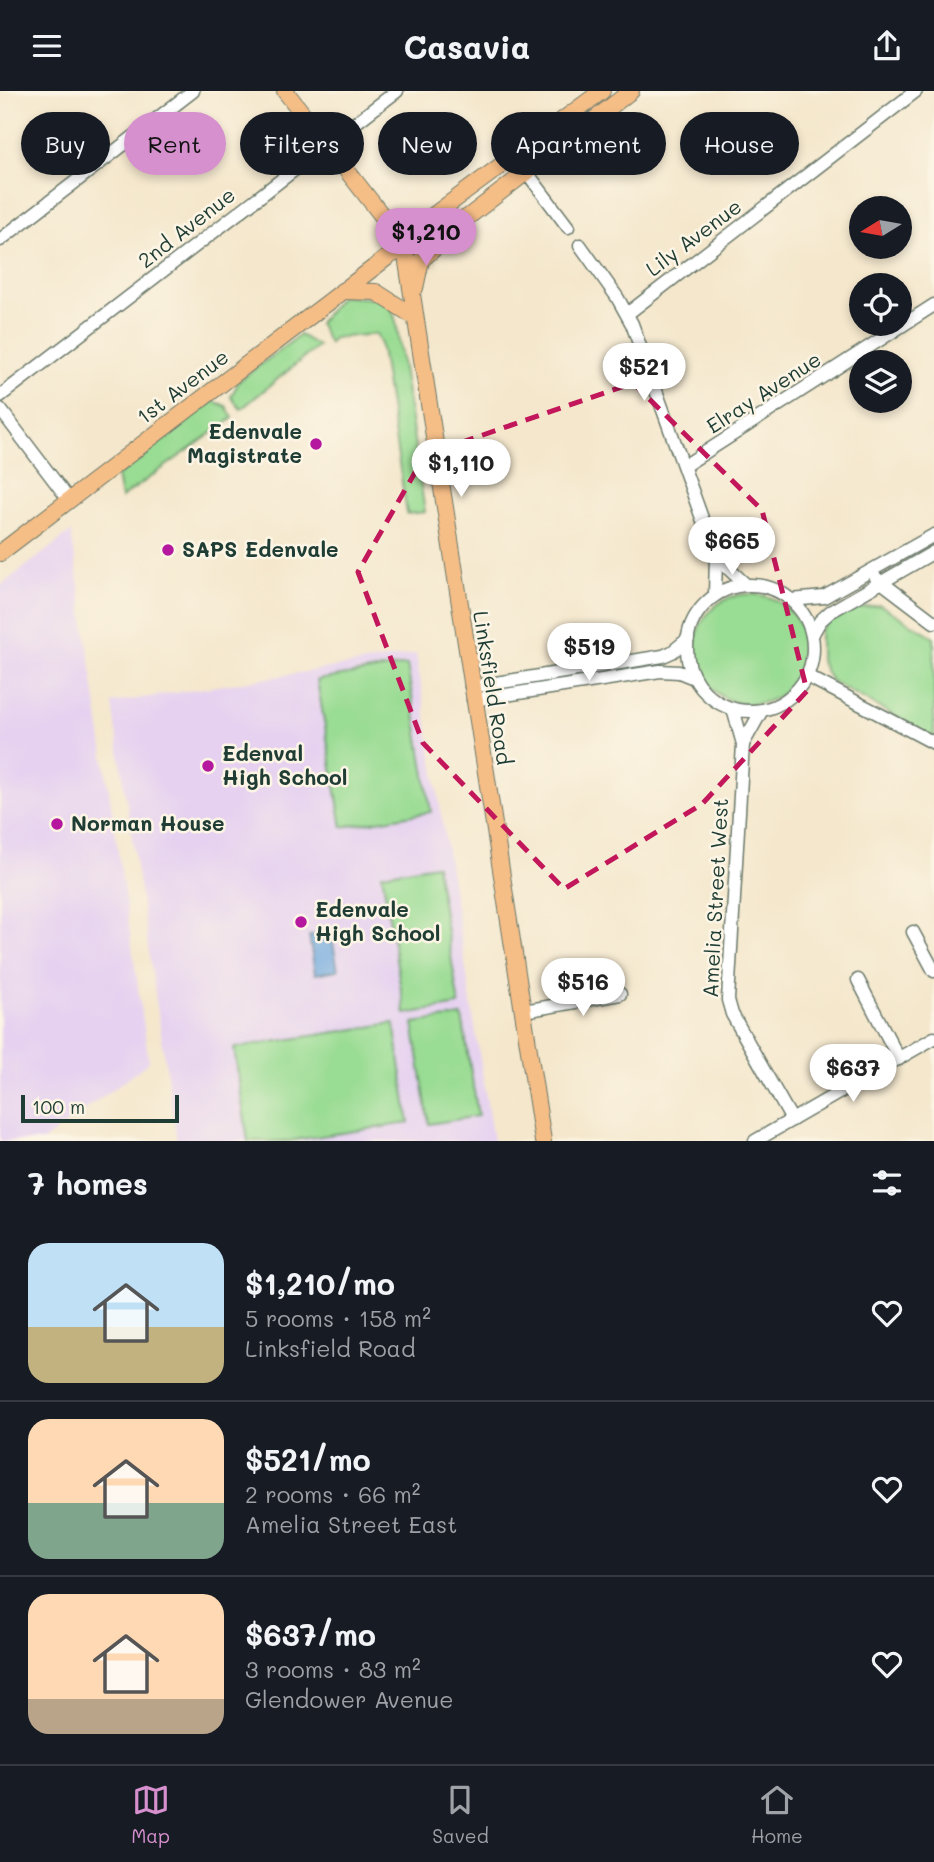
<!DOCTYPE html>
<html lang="en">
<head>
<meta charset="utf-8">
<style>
  body { margin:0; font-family:Mali,sans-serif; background:#20242c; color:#f1f3f6; height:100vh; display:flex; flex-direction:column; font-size:26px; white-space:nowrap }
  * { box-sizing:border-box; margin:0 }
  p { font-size:23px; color:#9ea1a6 }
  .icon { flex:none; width:38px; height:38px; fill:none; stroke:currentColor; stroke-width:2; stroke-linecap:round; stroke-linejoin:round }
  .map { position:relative; height:1050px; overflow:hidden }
  .panel { display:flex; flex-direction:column; background:#171b24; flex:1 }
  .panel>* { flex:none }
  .guide { position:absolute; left:21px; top:21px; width:892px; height:63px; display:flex; gap:14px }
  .needle { width:46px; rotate:259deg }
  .tools { position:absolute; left:849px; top:105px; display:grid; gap:14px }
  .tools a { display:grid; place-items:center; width:63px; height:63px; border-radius:50%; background:#171b24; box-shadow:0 4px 10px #0003; font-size:35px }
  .scale { position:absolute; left:21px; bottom:18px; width:158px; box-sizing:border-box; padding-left:7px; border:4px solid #1f3d34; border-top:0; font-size:19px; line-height:24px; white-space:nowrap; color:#1f3d34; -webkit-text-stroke:5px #fcf5e5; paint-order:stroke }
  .price { position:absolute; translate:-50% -60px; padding:0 16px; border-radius:24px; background:#fff; color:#222; font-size:23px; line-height:46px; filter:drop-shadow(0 2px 4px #0008) }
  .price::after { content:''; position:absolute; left:50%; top:42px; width:21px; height:16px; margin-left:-10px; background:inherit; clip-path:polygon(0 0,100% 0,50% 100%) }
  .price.on { background:#d690ce; color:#111 }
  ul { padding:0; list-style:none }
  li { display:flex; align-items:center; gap:21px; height:175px; padding:0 28px }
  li+li { border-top:2px solid #363941 }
  li span { display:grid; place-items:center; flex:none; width:196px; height:140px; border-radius:21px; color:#555 }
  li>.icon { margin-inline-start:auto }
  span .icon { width:84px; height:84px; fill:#fffc; stroke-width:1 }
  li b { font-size:30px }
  h2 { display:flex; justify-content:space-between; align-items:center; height:84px; padding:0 28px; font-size:30px }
  .pill { padding:0 24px; border-radius:32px; background:#171b24; box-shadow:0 4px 10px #0003; font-size:24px; line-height:63px }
  .pill.on { background:#d690ce; color:#111 }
  header { display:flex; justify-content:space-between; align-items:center; height:91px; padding:0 28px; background:#171b24; font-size:32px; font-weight:700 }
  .tabs { display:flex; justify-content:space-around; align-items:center; height:98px; border-top:2px solid #363941; background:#171b24; font-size:19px; color:#9ea1a6 }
  .tabs a { display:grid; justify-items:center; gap:4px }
  .tabs .on { color:#d690ce }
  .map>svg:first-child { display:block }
</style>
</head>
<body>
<header><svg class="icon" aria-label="menu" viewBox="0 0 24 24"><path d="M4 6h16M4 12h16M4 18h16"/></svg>Casavia<svg class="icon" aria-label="share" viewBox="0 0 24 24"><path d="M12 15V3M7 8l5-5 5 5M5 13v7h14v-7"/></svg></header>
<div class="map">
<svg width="934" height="1050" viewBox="0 0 934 1050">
  <rect width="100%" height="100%" fill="#fcf5e5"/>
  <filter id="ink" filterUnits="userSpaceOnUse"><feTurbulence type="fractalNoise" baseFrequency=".0143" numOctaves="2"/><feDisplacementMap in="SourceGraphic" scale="14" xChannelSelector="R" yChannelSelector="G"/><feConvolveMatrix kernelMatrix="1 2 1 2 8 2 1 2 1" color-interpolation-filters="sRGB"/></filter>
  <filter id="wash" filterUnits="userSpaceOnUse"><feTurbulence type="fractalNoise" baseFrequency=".00686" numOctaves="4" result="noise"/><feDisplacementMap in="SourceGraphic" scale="28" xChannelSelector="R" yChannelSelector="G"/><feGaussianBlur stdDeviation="1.57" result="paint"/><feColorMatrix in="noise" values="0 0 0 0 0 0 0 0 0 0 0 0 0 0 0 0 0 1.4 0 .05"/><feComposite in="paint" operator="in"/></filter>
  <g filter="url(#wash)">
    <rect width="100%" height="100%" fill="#f4e7cc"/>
    <g fill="#e6d2f0">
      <path d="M71,441L149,971L43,1050H0V495Z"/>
      <path d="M416,563L493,1050H177L112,612Z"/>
    </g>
    <g fill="#99dc93" stroke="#5c8c64" stroke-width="2">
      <path d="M341,205L389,209L396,231L425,421L407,423L380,251L376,243L333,247L329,253L319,232Z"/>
      <path d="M300,244L318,255L241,318L231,306L239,290Z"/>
      <path d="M213,310L226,315L233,327L121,407L117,385Z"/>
      <circle cx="750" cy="558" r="55"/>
      <path d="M880,514L934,546V647L830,589L820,569V540L828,529L853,518Z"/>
      <path d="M407,574L431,721L342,736L317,589Z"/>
      <path d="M436,774L459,914L405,923L382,783Z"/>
      <path d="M462,925L478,1025L429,1033L413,932Z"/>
      <path d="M394,932L409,1032L288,1050H248L234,957Z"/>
    </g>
    <path fill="#70a8df" stroke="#48728a" stroke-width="2" d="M331,841L338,879L315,883L309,845Z"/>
  </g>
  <g filter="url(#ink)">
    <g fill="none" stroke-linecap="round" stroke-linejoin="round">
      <g stroke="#6a7869" stroke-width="15">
        <g id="minor">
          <path d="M516,67L568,136"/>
          <path d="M0,149L193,0"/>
          <path d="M580,154L617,206L632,233L716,466L745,493"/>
          <path d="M627,223L916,0"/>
          <path d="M0,305L397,0"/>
          <path d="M0,318L69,409"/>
          <path d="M684,375L934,214"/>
          <path d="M876,487L934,531"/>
          <circle cx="750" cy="557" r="63"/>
          <path d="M715,504L716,466"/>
          <path d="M791,509L824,506L934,444"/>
          <path d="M812,544L820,530L830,521L934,461"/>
          <path d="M807,585L934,652"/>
          <path d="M471,596L663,565L672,561L688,548"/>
          <path d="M473,609L660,580L679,581L694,587"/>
          <path d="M733,618L743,653L728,909L732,923L792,1029"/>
          <path d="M743,653L762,619"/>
          <path d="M913,841L934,880"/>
          <path d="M858,889L899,968"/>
          <path d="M524,920L620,903"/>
          <path d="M755,1050L934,947"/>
        </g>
      </g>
      <g stroke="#6a7869" stroke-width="18">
        <g id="major">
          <path d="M285,0L401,149L405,158L543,1050"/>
          <path d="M396,157L419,135L602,0"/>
          <path d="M415,197L421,169L454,140"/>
          <path d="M342,200L376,201L415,226"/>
          <path d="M0,462L389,165L468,126L631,0"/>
        </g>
      </g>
      <use href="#minor" stroke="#fff" stroke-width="12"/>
      <use href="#major" stroke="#f6be87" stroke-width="16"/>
    </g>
  </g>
  <path fill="none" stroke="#c2185b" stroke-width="5" stroke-dasharray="14 9" stroke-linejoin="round" d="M633,292L762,419L807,600L702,713L564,798L423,652L358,481L425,364Z"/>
  <g fill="#b5179e" stroke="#fcf5e5" stroke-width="2.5">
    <circle cx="316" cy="353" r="7"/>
    <circle cx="168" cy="459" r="7"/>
    <circle cx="208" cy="675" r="7"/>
    <circle cx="57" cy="733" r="7"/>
    <circle cx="301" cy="831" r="7"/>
  </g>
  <g text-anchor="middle" stroke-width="5" stroke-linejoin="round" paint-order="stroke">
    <g font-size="21" fill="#1f3d34" stroke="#fcf5e5">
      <text transform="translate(187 137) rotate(-38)" y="7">2nd Avenue</text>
      <text transform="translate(694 147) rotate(-37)" y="7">Lily Avenue</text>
      <text transform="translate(183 296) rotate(-37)" y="7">1st Avenue</text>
      <text transform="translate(764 302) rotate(-33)" y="7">Elray Avenue</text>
      <text transform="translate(492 597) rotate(81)" y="7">Linksfield Road</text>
      <text transform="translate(716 807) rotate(-87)" y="7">Amelia Street West</text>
    </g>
    <g font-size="21" font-weight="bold" fill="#1f3d34" stroke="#fcf5e5" text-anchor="start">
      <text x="302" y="348" text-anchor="end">Edenvale<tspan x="302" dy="24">Magistrate</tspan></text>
      <text x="182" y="466">SAPS Edenvale</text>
      <text x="222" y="670">Edenval<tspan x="222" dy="24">High School</tspan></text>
      <text x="71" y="740">Norman House</text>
      <text x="315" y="826">Edenvale<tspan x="315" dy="24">High School</tspan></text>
    </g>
  </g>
</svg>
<div class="tools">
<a><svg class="needle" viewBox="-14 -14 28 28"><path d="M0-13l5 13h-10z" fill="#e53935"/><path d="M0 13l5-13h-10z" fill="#9ea1a6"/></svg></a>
<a><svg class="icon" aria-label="locate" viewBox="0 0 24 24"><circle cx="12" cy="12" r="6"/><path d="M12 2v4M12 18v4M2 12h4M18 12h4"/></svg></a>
<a><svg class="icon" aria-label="layers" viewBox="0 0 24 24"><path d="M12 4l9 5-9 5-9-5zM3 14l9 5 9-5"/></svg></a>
</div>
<div class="scale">100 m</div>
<b class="price on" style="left:426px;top:177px">$1,210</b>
<b class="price" style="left:644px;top:312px">$521</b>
<b class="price" style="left:461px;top:408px">$1,110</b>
<b class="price" style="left:732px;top:486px">$665</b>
<b class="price" style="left:589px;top:592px">$519</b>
<b class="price" style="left:583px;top:927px">$516</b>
<b class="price" style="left:853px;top:1013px">$637</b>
<div class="guide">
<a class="pill">Buy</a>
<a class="pill on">Rent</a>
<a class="pill">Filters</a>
<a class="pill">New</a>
<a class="pill">Apartment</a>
<a class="pill">House</a>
</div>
</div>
<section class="panel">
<h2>7 homes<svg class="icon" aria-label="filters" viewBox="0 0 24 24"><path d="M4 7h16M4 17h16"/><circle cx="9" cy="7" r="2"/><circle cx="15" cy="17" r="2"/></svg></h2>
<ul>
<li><span style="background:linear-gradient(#bfe0f5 60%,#c2b280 0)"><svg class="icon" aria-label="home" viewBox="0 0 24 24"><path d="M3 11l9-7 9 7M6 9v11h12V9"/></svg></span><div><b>$1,210/mo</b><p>5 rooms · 158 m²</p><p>Linksfield Road</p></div><svg class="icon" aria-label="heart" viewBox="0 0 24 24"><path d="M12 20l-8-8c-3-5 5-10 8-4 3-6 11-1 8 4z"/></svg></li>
<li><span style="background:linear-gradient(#ffd9b3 60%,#7fa58c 0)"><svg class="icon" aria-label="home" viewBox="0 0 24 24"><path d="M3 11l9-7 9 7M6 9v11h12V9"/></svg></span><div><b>$521/mo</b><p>2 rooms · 66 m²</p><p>Amelia Street East</p></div><svg class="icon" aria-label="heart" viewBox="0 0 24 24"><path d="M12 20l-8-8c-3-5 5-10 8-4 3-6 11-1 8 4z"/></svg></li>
<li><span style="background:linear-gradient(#ffd9b3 75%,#b9a48a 0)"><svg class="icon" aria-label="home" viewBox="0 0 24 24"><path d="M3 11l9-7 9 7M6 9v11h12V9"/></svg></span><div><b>$637/mo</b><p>3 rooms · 83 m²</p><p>Glendower Avenue</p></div><svg class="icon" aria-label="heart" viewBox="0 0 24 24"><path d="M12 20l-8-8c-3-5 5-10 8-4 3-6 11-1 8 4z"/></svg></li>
</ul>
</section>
<nav class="tabs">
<a class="on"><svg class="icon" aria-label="map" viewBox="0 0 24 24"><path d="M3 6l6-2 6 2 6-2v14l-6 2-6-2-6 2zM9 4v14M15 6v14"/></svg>Map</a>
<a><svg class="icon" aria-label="saved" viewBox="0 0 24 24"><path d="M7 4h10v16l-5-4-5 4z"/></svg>Saved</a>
<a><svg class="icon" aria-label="home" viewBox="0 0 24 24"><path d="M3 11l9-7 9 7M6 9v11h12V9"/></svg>Home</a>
</nav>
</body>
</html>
